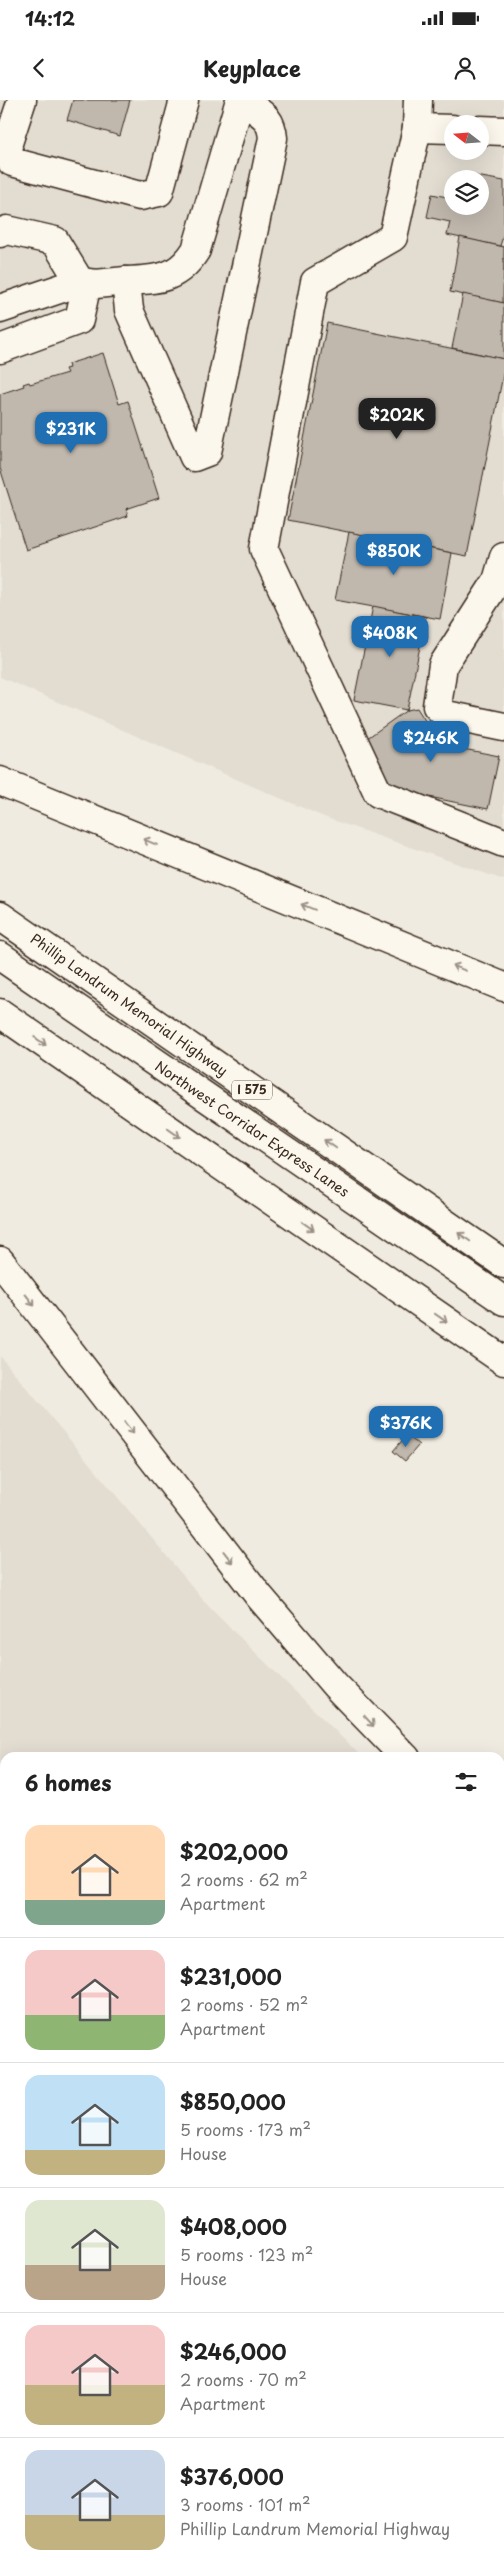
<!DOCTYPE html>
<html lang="en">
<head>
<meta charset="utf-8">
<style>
  body { margin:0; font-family:"Playpen Sans",sans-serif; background:#f6f6f6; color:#222; height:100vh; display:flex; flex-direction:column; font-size:19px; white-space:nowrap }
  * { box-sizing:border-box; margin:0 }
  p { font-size:16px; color:#767676 }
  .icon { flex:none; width:28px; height:28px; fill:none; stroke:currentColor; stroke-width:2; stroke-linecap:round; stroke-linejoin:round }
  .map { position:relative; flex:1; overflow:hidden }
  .panel { position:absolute; left:0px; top:1652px; width:505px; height:821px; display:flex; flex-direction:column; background:#fff; border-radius:15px 15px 0 0; box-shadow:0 5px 20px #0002 }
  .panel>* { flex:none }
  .needle { width:32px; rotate:287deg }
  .fabs { position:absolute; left:444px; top:15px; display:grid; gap:10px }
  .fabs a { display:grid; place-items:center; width:45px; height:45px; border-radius:50%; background:#fff; box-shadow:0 5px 20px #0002; font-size:25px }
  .price { position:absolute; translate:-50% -42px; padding:0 11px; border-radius:10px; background:#1f6fb2; color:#fff; font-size:16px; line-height:32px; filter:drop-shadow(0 1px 2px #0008) }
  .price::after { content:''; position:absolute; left:50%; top:30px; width:15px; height:11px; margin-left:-8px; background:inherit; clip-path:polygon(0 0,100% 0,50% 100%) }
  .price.active { background:#222; color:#fff }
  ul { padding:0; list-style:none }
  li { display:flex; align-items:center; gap:15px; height:125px; padding:0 25px }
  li+li { border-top:1px solid #e0e0e0 }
  li span { display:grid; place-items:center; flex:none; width:140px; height:100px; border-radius:15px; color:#555 }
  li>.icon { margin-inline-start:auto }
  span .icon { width:60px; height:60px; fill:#fffc; stroke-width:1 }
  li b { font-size:21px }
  h2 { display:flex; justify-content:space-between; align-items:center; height:60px; padding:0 25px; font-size:21px }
  .status { display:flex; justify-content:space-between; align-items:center; height:35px; padding:0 25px; background:#fff; direction:ltr }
  .status svg { height:14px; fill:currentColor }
  header { display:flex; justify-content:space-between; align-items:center; height:65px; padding:0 25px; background:#fff; font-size:22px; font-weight:700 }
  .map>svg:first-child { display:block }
</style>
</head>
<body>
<div class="status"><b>14:12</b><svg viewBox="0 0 49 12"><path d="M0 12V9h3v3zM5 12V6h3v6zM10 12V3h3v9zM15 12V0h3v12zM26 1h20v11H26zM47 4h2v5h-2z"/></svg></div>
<header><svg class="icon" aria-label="back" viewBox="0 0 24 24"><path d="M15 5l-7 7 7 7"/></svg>Keyplace<svg class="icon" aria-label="person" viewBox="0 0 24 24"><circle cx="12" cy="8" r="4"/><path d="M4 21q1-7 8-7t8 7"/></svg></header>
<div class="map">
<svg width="504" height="2473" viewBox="0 0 504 2473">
  <rect width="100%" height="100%" fill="#f0ebe0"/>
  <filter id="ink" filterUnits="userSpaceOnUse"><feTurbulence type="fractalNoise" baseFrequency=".02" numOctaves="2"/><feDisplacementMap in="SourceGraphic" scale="10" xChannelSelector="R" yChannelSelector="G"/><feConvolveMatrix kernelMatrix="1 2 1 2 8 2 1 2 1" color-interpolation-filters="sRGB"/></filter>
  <g filter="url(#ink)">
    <g fill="#e2dcd1" fill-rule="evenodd">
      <path d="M0,0H504V780L324,717L0,577ZM452,24H480V51H452ZM452,79H480V106H452Z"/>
      <path d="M0,1256L210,1508L362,1657L5,1658V2469H500V1798L504,1802V2473H0Z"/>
    </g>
    <g fill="#c0b8ad" stroke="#3b2a1e">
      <path d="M73,0H130L120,36L67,20Z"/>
      <path d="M459,73L504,81V133L500,146L447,135L450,122L427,117L432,94L452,98V106H480V79H458Z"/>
      <path d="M460,137L504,147L503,203L450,192Z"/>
      <path d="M463,194L504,203V259L452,248Z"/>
      <path d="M327,223L504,259V270L467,456L288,420Z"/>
      <path d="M103,253L119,304L128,301L159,398L126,409L128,416L26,450L0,368V294L24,286L23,284L29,282L30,284L67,273L65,269L69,268L68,264Z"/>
      <path d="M349,432L452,453L440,519L335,500Z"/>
      <path d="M373,506L426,517L407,610L354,600Z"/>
      <path d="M417,608L433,633L428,642L499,656L488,709L395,690L363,641L407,610Z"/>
      <path d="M407,1335L419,1345L405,1361L393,1351Z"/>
      <path d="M0,1907L5,1908V2317L0,2316Z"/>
      <path d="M0,2445L5,2446V2469H51L50,2473H0Z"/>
    </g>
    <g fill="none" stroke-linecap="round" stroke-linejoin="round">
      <g stroke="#3b2a1e" stroke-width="31">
        <g id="minor">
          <path d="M22,0L7,46L12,62L140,96L159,92L184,0"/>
          <path d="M240,0L196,150C177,180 158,179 126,181L129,210L194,357L207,352L273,38C271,14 258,13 241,0"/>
          <path d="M418,0L417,28L393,137L315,182L264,449L378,693L504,743"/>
          <path d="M417,28L452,29"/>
          <path d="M480,30L504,31"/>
          <path d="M0,133L7,130L55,141L80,182L84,197L79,220L0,249"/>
          <path d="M0,209L80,182L96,184L126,181"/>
          <path d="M504,457L497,481L443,565L437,606L446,615L504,627"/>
          <path d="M0,1699L5,1700"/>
          <path d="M0,1794L5,1795"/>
          <path d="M0,2355L5,2356"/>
          <path d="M320,2469L328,2473"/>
          <path d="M72,2473L73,2469"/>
          <path d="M124,2473V2469"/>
        </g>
      </g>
      <g stroke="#3b2a1e" stroke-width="31">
        <g id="major">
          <path d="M500,2008L504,1986"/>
          <path d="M500,2378L504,2358"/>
          <path d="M421,2473V2469"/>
          <path d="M481,2473L482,2469"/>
        </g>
      </g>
      <g stroke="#3b2a1e" stroke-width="31">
        <g id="highway">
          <path d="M0,681L504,887"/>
          <path d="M0,816L504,1164"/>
          <path d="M0,856L504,1201"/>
          <path d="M0,913L504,1261"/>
          <path d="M0,1161L259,1496L335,1585L406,1658"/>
          <path d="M500,1729L504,1730"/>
          <path d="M500,1758L504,1769"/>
        </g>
      </g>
      <use href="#minor" stroke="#fbf7ec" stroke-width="28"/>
      <use href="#major" stroke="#fbf7ec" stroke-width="28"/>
      <use href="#highway" stroke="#fbf7ec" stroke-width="28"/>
    </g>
    <defs><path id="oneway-shaft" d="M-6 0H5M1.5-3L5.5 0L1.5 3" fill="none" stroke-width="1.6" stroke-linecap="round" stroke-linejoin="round" transform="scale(1.25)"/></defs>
    <g stroke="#9b9085">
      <use href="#oneway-shaft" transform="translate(150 742) rotate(-158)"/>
      <use href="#oneway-shaft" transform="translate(308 807) rotate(-158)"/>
      <use href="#oneway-shaft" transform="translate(459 868) rotate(-158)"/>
      <use href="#oneway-shaft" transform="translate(40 941) rotate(35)"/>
      <use href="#oneway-shaft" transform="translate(174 1033) rotate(35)"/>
      <use href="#oneway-shaft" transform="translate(330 1044) rotate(-145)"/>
      <use href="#oneway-shaft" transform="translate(308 1126) rotate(35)"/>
      <use href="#oneway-shaft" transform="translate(464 1137) rotate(-145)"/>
      <use href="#oneway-shaft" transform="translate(30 1200) rotate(52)"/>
      <use href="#oneway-shaft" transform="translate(441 1218) rotate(35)"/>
      <use href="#oneway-shaft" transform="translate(129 1328) rotate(52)"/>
      <use href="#oneway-shaft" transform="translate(228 1457) rotate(52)"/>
      <use href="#oneway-shaft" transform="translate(369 1621) rotate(47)"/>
    </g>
  </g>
  <g text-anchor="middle" stroke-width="4" stroke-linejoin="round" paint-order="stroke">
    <rect fill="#fbf7ec" stroke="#75685c" stroke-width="1" x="232" y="980.5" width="40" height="19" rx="4"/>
    <g font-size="12" font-weight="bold" fill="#3b2a1e">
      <text x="252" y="994">I 575</text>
    </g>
    <g font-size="14" fill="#3b2a1e" stroke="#fbf7ec">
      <text transform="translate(129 905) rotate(35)" y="5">Phillip Landrum Memorial Highway</text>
      <text transform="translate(252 1029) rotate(34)" y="5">Northwest Corridor Express Lanes</text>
    </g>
  </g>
</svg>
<div class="fabs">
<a><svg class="needle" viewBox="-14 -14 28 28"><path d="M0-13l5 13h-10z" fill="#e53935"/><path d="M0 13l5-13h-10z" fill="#767676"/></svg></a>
<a><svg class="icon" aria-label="layers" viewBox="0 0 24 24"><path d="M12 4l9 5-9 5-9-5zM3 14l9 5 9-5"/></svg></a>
</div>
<b class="price active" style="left:397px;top:340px">$202K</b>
<b class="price" style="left:71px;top:354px">$231K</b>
<b class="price" style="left:394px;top:476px">$850K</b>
<b class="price" style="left:390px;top:558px">$408K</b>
<b class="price" style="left:431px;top:663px">$246K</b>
<b class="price" style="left:406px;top:1348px">$376K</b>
<section class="panel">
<h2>6 homes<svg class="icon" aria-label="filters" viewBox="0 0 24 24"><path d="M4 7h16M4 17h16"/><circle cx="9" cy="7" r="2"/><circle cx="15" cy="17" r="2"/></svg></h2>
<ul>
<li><span style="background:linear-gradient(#ffd9b3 75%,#7fa58c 0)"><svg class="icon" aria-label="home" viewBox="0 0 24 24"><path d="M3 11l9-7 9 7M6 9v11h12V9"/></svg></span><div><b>$202,000</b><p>2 rooms · 62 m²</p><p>Apartment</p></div></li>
<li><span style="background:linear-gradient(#f6c9c9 65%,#8fb573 0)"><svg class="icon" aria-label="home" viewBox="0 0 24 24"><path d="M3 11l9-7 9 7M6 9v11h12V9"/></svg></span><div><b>$231,000</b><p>2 rooms · 52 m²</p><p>Apartment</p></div></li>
<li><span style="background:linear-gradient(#bfe0f5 75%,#c2b280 0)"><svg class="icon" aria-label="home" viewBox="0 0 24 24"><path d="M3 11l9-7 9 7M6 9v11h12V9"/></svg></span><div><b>$850,000</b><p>5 rooms · 173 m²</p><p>House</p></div></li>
<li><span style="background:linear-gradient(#dfe7d0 65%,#b9a48a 0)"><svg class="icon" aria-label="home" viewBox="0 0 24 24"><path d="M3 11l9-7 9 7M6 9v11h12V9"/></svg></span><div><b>$408,000</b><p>5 rooms · 123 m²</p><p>House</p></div></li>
<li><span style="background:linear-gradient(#f6c9c9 60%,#c2b280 0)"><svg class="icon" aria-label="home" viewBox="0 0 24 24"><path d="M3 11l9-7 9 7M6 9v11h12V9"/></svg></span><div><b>$246,000</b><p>2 rooms · 70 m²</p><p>Apartment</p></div></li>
<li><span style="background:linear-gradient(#c9d6e8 65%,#c2b280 0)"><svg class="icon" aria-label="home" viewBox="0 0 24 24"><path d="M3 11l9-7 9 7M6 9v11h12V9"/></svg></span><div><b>$376,000</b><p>3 rooms · 101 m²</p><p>Phillip Landrum Memorial Highway</p></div></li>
</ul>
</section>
</div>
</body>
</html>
